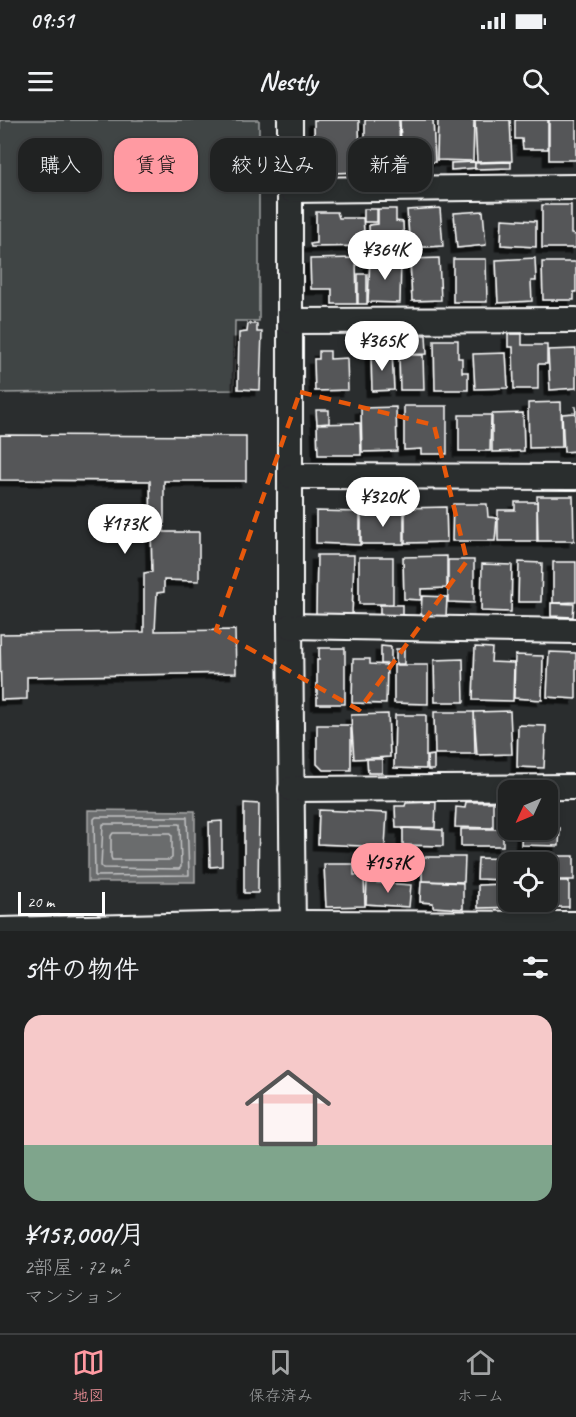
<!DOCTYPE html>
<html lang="ja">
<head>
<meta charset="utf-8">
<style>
  body { margin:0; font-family:Caveat,"Klee One",sans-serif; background:#282a2a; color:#f1f3f6; height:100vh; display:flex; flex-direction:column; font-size:22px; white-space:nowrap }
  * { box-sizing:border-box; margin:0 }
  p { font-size:20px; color:#a2a4a5 }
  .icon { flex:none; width:33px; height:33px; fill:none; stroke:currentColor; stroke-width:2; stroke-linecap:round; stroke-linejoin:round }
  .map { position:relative; height:811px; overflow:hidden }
  .drawer { display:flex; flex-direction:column; background:#202222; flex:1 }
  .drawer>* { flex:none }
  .hud { position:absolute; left:18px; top:18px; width:540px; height:54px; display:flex; gap:12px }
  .needle { width:39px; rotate:226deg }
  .fabs { position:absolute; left:498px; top:660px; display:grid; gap:12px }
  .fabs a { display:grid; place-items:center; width:60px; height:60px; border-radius:12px; background:#202222; box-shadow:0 3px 9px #0003,0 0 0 2px #3d3f40; font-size:30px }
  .scale { position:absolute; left:18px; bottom:15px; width:87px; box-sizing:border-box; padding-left:6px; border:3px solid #fff; border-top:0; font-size:16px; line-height:21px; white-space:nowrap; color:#fff; -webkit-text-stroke:4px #2a2d2e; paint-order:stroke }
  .price { position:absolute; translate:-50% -51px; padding:0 14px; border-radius:21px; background:#fff; color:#222; font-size:20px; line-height:39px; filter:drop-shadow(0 2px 3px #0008) }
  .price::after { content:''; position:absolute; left:50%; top:36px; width:18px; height:14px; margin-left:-9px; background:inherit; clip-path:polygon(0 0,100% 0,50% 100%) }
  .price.on { background:#ff9aa2; color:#111 }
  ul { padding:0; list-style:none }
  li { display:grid; align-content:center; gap:12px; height:318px; padding:0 24px }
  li+li { border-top:2px solid #3d3f40 }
  li span { display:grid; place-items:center; height:186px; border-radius:18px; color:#555 }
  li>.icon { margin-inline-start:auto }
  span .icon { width:108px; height:108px; fill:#fffc; stroke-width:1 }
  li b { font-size:26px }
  h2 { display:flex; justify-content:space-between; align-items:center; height:72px; padding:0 24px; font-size:26px }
  .chip { padding:0 21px; border-radius:18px; background:#202222; box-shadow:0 3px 9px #0003,0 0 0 2px #3d3f40; font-size:21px; line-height:54px }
  .chip.on { background:#ff9aa2; color:#111 }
  .status { display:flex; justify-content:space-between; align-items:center; height:42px; padding:0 30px; background:#202222; direction:ltr }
  .status svg { height:16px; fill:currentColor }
  header { display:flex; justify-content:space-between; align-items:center; height:78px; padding:0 24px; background:#202222; font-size:27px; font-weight:600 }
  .tab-bar { display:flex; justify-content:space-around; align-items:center; height:84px; border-top:2px solid #3d3f40; background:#202222; font-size:16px; color:#a2a4a5 }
  .tab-bar a { display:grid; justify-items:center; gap:3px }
  .tab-bar .on { color:#ff9aa2 }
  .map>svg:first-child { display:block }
</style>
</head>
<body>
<div class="status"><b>09:51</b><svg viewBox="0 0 49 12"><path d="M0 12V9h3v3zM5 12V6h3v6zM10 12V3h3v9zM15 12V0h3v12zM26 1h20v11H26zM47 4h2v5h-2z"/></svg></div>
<header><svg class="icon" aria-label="menu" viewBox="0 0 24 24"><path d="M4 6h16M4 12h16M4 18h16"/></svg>Nestly<svg class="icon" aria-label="search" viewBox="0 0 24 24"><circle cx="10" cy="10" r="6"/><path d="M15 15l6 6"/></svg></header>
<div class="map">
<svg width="576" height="811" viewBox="0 0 576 811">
  <defs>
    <filter id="shadow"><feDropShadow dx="-5.5" dy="5.5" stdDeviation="0" flood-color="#0009"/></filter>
  </defs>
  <rect width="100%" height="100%" fill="#2a2d2e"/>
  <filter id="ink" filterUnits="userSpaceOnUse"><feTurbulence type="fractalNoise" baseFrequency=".0167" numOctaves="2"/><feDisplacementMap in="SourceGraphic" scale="12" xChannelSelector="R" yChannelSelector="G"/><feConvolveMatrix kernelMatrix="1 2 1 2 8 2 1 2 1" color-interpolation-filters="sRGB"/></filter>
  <g filter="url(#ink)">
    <path fill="#414445" stroke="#a0a2a2" stroke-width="1.5" d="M0,0H259V201H235L234,270L0,273Z"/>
    <path fill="#6a6c6d" stroke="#a6a7a7" stroke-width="1.5" d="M88,690L195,691V762H88Z"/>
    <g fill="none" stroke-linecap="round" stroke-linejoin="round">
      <g stroke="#c3c4c5" stroke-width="1.5">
        <path d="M96,697H187L189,755L95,756L94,699Z"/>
        <path d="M103,704H180L181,747L179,749L103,748L101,746Z"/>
        <path d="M113,713H171L172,716V738L169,740H112L111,737V716Z"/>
      </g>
    </g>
    <g fill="#555758" stroke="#fff" stroke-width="1.5" filter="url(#shadow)">
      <path d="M314,0H359L360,52L333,53L332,47H315Z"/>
      <path d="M365,0H399L400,37H365Z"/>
      <path d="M400,0H433L435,42L402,43Z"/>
      <path d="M438,0H474L473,41L437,40Z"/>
      <path d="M475,0H510L512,41L477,42Z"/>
      <path d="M515,0H548V29H523L522,19H515Z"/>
      <rect x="549" y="0" width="27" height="40"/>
      <path d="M475,42V48L451,50V43Z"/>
      <path d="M511,42V48L475,49V43Z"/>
      <path d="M542,85H571V114L576,115V128H542Z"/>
      <path d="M440,88L443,126L410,128L407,90Z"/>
      <rect x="364" y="89" width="13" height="13"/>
      <path d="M378,89H396V101L403,102L404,127L370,128L369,105L378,104Z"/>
      <path d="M483,91L486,125L457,128L454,93Z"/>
      <path d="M316,92H337L339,98H363L365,126L311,127L310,124L316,123Z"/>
      <path d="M502,99L536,101V127L501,125Z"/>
      <path d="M356,138L357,184H332V169H311L310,139Z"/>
      <path d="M439,138L441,180L412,181L410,139Z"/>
      <path d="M535,138L536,161H531L532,181L498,183L496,140Z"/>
      <path d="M370,139L401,140L400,183L368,182Z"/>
      <path d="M453,139H486L487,182H453Z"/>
      <path d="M542,142H576V172H574V180H543Z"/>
      <rect x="358" y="154" width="9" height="30"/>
      <path d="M248,204H257V212H262L260,270L238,269L239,213L247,212Z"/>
      <path d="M508,214H522V225H547V244H538V269H514L513,227H508Z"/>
      <path d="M393,215H426L427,234L393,235Z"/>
      <path d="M434,220H458V238H462V252H468V270H435Z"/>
      <path d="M576,229V268L550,270L548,230Z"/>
      <path d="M319,231H330V239L347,238L348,270L315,271L314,239H319Z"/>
      <path d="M506,233L508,268L475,269L473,234Z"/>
      <path d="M371,234H392L394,270L372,271Z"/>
      <path d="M399,235H423L424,270H400Z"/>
      <path d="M561,282L562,327L529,328L528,283Z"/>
      <path d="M404,286H447V334H421V329L404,330Z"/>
      <path d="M396,287L397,331L362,332L361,288Z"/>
      <path d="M575,287H576V331L564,332L562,294L576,293Z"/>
      <path d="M316,290H329V303L317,304Z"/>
      <path d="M523,293L524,331L492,332V294Z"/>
      <path d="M459,295H491L490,331H459Z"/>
      <path d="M360,303L361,335H318L317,304Z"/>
      <path d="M0,315L246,316V361H164V412H199V461L164,460V472L157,473L155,511L235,510L236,553L27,557V579L1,580L0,514L144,512V453L152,452L150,361L0,360Z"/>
      <path d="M537,376H573L574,421H538Z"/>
      <path d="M515,382H537V421H498V390H515Z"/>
      <path d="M453,384H487L488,397L497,398L495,421H452Z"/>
      <path d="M446,387L447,422L405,423V388Z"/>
      <path d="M316,391L360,392V425L316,423Z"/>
      <rect x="361" y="391" width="43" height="33"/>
      <path d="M317,435H354L352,496L316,495Z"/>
      <path d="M447,436V468L421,469V480L404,479L403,437Z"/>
      <rect x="359" y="437" width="34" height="47"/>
      <path d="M448,440H474V483L448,482Z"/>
      <path d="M519,442L542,443L541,482H518Z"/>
      <path d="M553,442H576V482L553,483Z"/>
      <path d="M482,444L512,445L511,492L481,491Z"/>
      <path d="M422,476L447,477L446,497L421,496Z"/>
      <path d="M551,483L574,484L573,497L551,496Z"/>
      <path d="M380,485H402V498L380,497Z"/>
      <path d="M381,526L391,527V544H381Z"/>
      <path d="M475,527L492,528L491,542L514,543L513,581L473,580Z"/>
      <path d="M319,528H345V584H317V540H319Z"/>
      <rect x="396" y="529" width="8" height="15"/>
      <path d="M549,532L576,533V579L547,577Z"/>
      <path d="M515,535L543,536L542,580L514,578Z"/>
      <path d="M353,539H370V544L387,545L386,584L352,583Z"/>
      <path d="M463,539L464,582H435L434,540Z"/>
      <path d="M394,545H428V584L394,583Z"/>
      <path d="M510,591L512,634L477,635L474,592Z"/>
      <path d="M434,592H474L475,634H435Z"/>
      <path d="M388,594L390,637L354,639L351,595Z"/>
      <path d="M395,595H426V649L394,648Z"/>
      <path d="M317,605H351V650H323L317,644Z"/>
      <path d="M518,605L546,606L544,648L517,647Z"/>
      <path d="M434,635V650H428L427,636Z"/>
      <path d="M367,639H382V653H368Z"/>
      <path d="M548,681H555L556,706H548Z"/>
      <path d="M436,682L435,708H396L395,686H405L406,683Z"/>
      <path d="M466,682H493V708L455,707L456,687L465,688Z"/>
      <path d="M244,683L259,684L258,773H244Z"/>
      <path d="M319,690L387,693L385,727L318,724Z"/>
      <path d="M222,701V746L210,747L209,702Z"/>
      <path d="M403,708L443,710V726L403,725Z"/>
      <path d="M548,708H560L559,726L521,725L522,710H548Z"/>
      <rect x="461" y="709" width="42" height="17"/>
      <path d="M530,736H574V760H548V742H530Z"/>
      <path d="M422,737H465L464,762L422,761Z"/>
      <path d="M371,738L411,739V759L370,758Z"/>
      <path d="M478,738L529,739V742H508V760L477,759Z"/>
      <path d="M324,744H354V755H364L365,786L326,787Z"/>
      <path d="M421,761L463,763V789L433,787V783L420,782Z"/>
      <path d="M548,761H569V787H541V783L529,782H548Z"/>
      <path d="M367,762L411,765L409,787L366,784Z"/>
      <path d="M508,764V782H520V787L478,788V765Z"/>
    </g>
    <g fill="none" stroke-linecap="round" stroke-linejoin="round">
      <g stroke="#fff" stroke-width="28">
        <g id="minor">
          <path d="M290,0V506L293,811"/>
          <path d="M291,70L576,67"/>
          <path d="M291,201L576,200"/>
          <path d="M291,356L576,357"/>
          <path d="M290,506L576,511"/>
          <path d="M291,669L576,667"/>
          <path d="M0,810L293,803L576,804"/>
        </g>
      </g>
      <use href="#minor" stroke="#2a2d2e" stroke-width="24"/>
    </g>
  </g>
  <path fill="none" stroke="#e8590c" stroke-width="4.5" stroke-dasharray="12 8" stroke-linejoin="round" d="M300,272L434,305L467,441L359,590L216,510Z"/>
</svg>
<div class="fabs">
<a><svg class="needle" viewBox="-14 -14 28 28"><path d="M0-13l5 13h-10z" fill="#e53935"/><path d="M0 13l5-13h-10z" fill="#a2a4a5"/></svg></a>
<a><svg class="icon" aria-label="locate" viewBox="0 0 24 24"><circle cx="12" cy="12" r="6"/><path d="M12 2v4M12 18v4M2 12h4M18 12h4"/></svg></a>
</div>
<div class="scale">20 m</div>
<b class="price" style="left:385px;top:161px">¥364K</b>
<b class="price" style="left:382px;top:252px">¥365K</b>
<b class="price" style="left:383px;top:408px">¥320K</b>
<b class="price" style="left:125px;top:435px">¥173K</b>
<b class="price on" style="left:388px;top:774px">¥157K</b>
<div class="hud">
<a class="chip">購入</a>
<a class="chip on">賃貸</a>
<a class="chip">絞り込み</a>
<a class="chip">新着</a>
</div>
</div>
<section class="drawer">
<h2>5件の物件<svg class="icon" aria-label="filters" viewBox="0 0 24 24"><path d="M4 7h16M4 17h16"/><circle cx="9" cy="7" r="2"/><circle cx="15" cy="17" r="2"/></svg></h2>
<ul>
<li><span style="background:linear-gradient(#f6c9c9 70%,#7fa58c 0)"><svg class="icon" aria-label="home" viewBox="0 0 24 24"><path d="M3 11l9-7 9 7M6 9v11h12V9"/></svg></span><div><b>¥157,000/月</b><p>2部屋 · 72 m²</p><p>マンション</p></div></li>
</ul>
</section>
<nav class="tab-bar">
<a class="on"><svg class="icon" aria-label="map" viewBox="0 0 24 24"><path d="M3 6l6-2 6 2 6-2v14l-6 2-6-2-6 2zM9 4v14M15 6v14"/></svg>地図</a>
<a><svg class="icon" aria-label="saved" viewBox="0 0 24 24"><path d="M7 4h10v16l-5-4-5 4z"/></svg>保存済み</a>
<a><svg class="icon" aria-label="home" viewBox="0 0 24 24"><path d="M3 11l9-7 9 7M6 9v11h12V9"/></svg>ホーム</a>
</nav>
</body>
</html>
